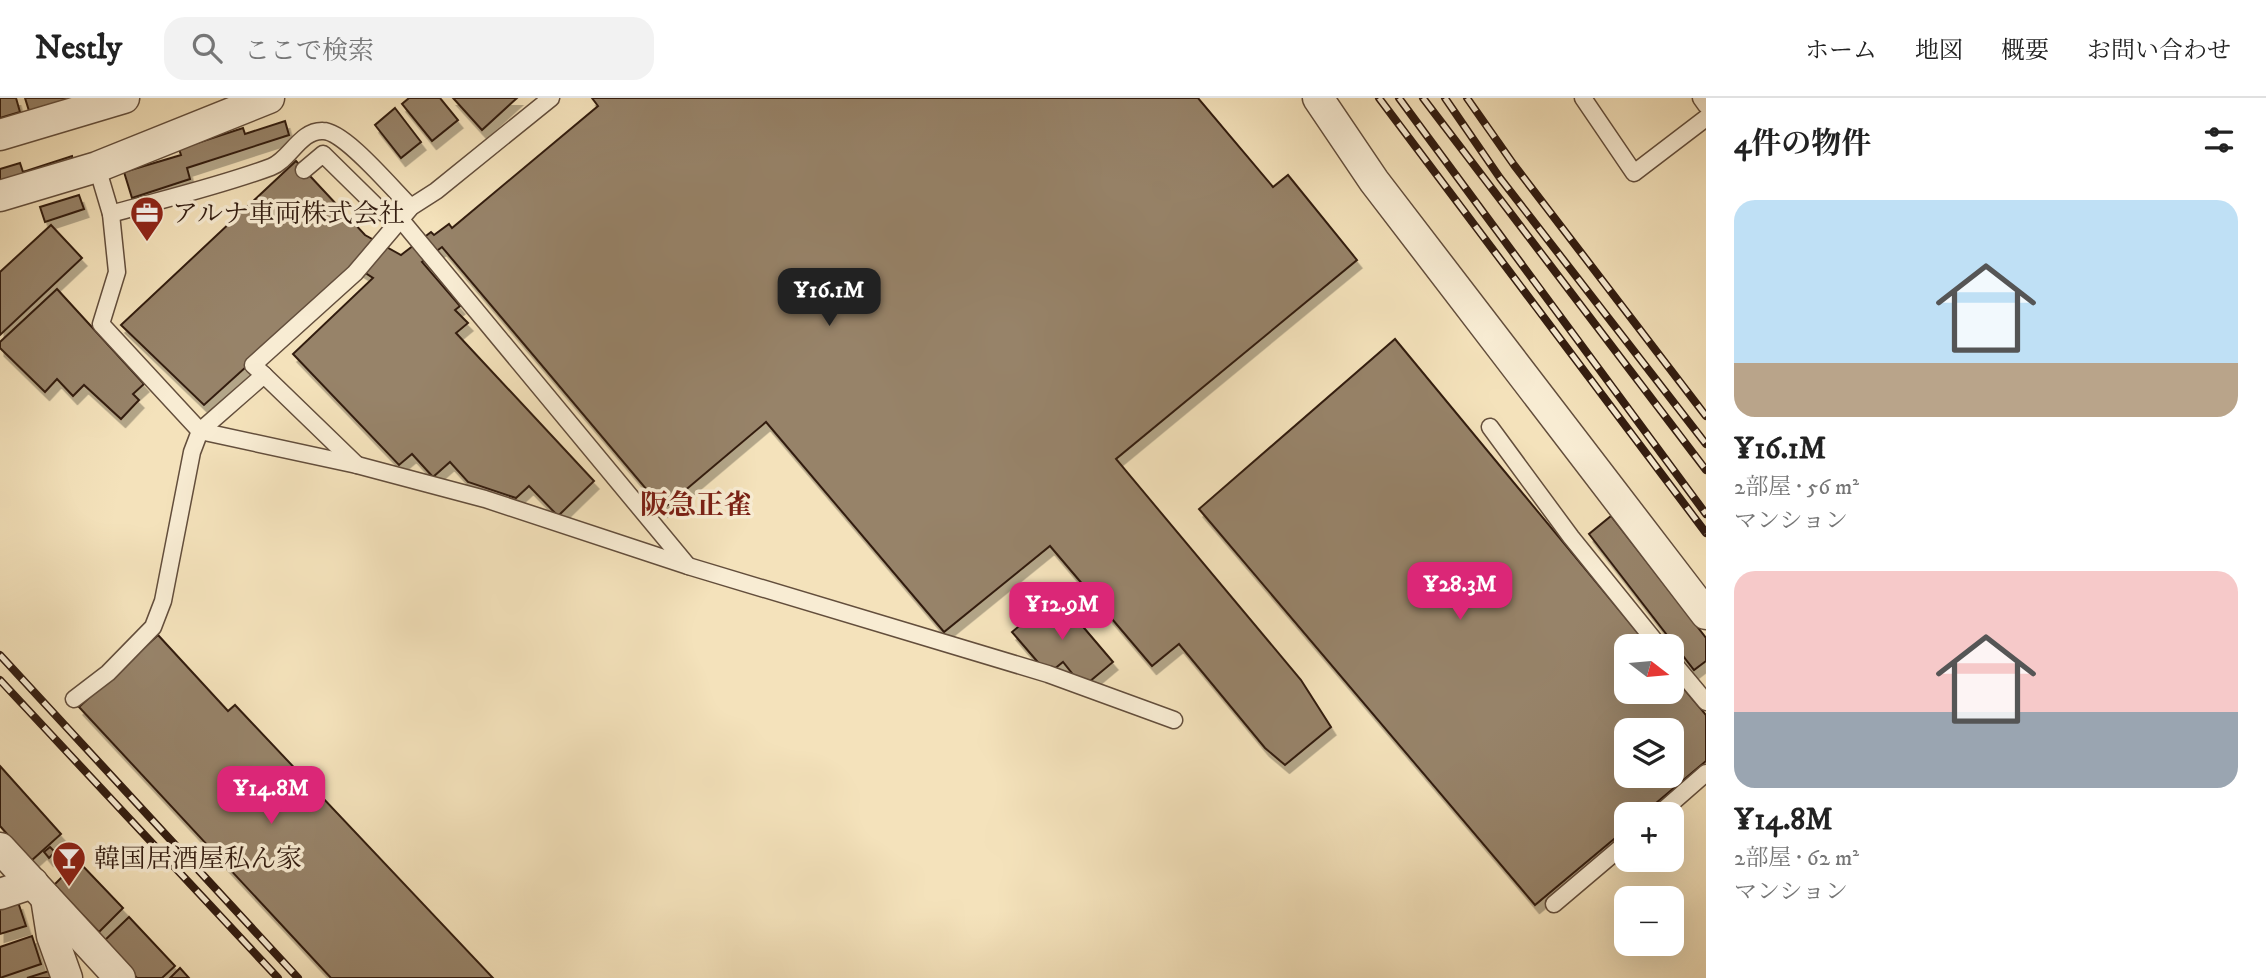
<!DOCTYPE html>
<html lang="ja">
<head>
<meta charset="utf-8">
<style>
  body { margin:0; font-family:"IM FELL DW Pica","Noto Serif JP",serif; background:#f2f2f2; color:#222; height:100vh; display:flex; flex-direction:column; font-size:26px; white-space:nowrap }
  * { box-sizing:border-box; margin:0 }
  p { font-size:23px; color:#767676 }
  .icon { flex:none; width:38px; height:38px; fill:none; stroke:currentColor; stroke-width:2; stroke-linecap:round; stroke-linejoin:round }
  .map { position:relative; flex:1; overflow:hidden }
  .sheet { display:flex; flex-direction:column; background:#fff; width:560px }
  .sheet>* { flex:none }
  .needle { width:46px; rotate:106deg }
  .buttons { position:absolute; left:1614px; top:536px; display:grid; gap:14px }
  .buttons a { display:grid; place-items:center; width:70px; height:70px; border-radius:14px; background:#fff; box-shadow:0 7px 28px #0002; font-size:35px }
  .price { position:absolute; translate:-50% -60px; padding:0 16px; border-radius:14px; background:#db2777; color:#fff; font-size:23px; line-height:46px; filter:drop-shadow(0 2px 4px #0008) }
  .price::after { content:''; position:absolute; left:50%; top:42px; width:21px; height:16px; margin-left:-10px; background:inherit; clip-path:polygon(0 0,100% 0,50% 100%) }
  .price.active { background:#222; color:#fff }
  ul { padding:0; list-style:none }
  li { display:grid; align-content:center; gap:14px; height:371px; padding:0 28px }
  li span { display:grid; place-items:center; height:217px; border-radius:21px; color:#555 }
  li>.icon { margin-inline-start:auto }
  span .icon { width:126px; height:126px; fill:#fffc; stroke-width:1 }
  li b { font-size:30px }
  h2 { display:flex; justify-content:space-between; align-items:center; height:84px; padding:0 28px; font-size:30px }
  header { display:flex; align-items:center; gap:42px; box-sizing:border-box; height:98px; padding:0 35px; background:#fff; border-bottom:2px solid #e0e0e0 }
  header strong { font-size:33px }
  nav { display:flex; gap:38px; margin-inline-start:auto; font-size:24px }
  .search { width:490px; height:63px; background:#f2f2f2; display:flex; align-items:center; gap:18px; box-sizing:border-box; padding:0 24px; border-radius:21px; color:#767676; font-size:26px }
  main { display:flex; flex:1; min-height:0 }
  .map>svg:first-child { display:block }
</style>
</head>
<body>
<header>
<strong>Nestly</strong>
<div class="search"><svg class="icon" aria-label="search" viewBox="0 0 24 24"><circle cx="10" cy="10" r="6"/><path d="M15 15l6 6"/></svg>ここで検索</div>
<nav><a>ホーム</a><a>地図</a><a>概要</a><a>お問い合わせ</a></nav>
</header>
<main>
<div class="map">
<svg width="1706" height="880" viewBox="0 0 1706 880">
  <defs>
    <filter id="shadow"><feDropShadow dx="4.5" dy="8" stdDeviation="0" flood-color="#0004"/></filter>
  </defs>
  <rect width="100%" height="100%" fill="#f4e2bb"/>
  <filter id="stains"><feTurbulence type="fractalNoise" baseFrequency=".00286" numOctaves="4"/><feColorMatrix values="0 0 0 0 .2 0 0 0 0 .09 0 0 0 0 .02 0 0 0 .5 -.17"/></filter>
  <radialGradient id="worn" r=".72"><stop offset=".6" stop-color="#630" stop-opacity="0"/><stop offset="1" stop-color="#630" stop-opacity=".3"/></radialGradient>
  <g fill="#978369" stroke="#331d11" stroke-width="2" fill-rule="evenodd" filter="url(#shadow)">
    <path d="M0,0H16L20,14L0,20Z"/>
    <path d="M25,0H76L30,16Z"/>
    <path d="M409,0H440L458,22L432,43L402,6Z"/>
    <path d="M453,0H517L482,32Z"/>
    <path d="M592,0H1198L1273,89L1288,77L1357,162L1116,361L1301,582L1331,629L1285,667L1265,650L1179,546L1152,568L1050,448L944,534L766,324L663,411L442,149L422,164L460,208L455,212L468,225L456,235L594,383L558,418L529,388L516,400L468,384L450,364L433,379L412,356L399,367L293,256L373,180L356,169L204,307L121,227L296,63L365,137L401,157L431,134L434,137L449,126L452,130L598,8Z"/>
    <path d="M395,10L421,44L401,60L375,27Z"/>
    <path d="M285,23L289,37L187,70L190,81L132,100L124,74L181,57L179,51L243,30L245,36Z"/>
    <path d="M72,58L73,65L0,88V71L20,65L23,74Z"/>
    <path d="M79,97L84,111L45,124L40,109Z"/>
    <path d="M51,127L82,160L0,237V174Z"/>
    <path d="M57,191L144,286L133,296L139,302L121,321L84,287L73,298L57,281L45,294L0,250V244Z"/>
    <path d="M1395,241L1649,548H1626V593H1671V575L1706,617V663L1643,716H1626V731L1535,807L1199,411ZM1626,632H1671V677H1626Z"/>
    <path d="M1611,418L1706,540V563L1694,572L1589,436Z"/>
    <path d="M1056,497L1113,564L1083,589L1063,564L1048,576L1012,534Z"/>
    <path d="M158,537L228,613L235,607L493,880H331L79,609Z"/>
    <path d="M0,668L61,736L31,763L0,728Z"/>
    <path d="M50,749L55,754L49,760L44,754Z"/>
    <path d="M78,763L123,810L99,834L54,787Z"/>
    <path d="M18,804L26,828L0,836V810Z"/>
    <path d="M129,819L175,868L162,880H137L103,844Z"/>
    <path d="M32,838L41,866L0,880V849Z"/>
    <path d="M180,870L189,880H170Z"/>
    <path d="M49,873L51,880H27Z"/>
  </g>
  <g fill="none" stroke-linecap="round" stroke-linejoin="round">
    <g stroke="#634e3c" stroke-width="19">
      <g id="lane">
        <path d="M1583,0L1634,75L1706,20"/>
        <path d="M1701,0L1706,7"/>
        <path d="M97,69L111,116L117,174L101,226L200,333L264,277L357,367"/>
        <path d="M304,72L323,56L382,114L402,123L688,468"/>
        <path d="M111,116C164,101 220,88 271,69C290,62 300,32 323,33C345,33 394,93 411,109"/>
        <path d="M264,277L253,267L355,175L411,109L436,93L551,0"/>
        <path d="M1490,329L1571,439L1659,548"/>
        <path d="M1671,562L1706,604"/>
        <path d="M74,601L108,575L153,529L163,503L192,354L200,333L357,367L485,401L688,468L1048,576L1174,622"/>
        <path d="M1659,716L1706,675"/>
        <path d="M1554,806L1626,745"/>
      </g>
    </g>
    <g stroke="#634e3c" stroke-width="33">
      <g id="street">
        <path d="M1318,0L1374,83L1706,516"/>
        <path d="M0,37L124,0"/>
        <path d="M0,98L97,69L269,0"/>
        <path d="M0,750L120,880"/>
        <path d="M0,796L33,785"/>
        <path d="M46,800L52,838L67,880"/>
      </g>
    </g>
    <use href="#lane" stroke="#f8ecd3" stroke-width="16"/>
    <use href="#street" stroke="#f8ecd3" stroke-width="30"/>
    <g stroke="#331d11" stroke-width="8">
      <g id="rail">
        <path d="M1379,0L1706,435"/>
        <path d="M1399,0L1706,416"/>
        <path d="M1423,0L1706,372"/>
        <path d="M1445,0L1500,80L1706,346"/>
        <path d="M1467,0L1514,67L1706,318"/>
        <path d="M0,557L298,880"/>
        <path d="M0,582L278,880"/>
      </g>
    </g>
    <use href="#rail" stroke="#f8ecd3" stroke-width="5" stroke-dasharray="16" stroke-linecap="butt"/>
  </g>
  <defs>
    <g id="office-pin" transform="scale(1.75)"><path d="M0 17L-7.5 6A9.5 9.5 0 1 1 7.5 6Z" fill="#8f2418" stroke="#f8ecd3"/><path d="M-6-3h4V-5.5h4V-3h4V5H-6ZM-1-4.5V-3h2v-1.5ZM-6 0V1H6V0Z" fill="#fff"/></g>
    <g id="bar-pin" transform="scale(1.75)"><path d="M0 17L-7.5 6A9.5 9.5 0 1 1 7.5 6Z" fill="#8f2418" stroke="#f8ecd3"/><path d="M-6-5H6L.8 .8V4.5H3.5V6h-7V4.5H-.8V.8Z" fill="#fff"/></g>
  </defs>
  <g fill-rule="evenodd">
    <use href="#office-pin" x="147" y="115"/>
    <use href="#bar-pin" x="69" y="760"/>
  </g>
  <g text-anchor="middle" stroke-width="7" stroke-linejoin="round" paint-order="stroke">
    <g font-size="26" fill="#331d11" stroke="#f8ecd3" text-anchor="start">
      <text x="172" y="124">アルナ車両株式会社</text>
      <text x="94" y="769">韓国居酒屋私ん家</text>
    </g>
    <g font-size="28" font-weight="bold" fill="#7a1f14" stroke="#f8ecd3">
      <text x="696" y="416">阪急正雀</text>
    </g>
  </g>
  <rect width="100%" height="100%" filter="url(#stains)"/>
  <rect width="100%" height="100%" fill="url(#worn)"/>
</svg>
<div class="buttons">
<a><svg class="needle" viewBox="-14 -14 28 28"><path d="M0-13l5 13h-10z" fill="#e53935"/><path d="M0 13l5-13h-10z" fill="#767676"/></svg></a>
<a><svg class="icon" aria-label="layers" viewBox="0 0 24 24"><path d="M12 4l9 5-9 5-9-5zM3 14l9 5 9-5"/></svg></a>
<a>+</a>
<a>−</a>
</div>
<b class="price active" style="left:829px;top:230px">¥16.1M</b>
<b class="price" style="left:1460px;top:524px">¥28.3M</b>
<b class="price" style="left:1062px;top:544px">¥12.9M</b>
<b class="price" style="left:271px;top:728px">¥14.8M</b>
</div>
<section class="sheet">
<h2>4件の物件<svg class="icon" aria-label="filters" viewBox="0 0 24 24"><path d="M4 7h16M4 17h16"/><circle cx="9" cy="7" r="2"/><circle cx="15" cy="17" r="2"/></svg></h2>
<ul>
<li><span style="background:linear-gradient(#bfe0f5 75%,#b9a48a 0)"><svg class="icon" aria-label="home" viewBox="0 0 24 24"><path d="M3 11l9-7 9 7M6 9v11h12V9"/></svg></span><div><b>¥16.1M</b><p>2部屋 · 56 m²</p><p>マンション</p></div></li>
<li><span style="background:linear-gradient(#f6c9c9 65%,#9aa5b1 0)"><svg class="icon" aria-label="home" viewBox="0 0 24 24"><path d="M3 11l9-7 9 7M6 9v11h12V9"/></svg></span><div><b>¥14.8M</b><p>2部屋 · 62 m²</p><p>マンション</p></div></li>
</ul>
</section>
</main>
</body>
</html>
